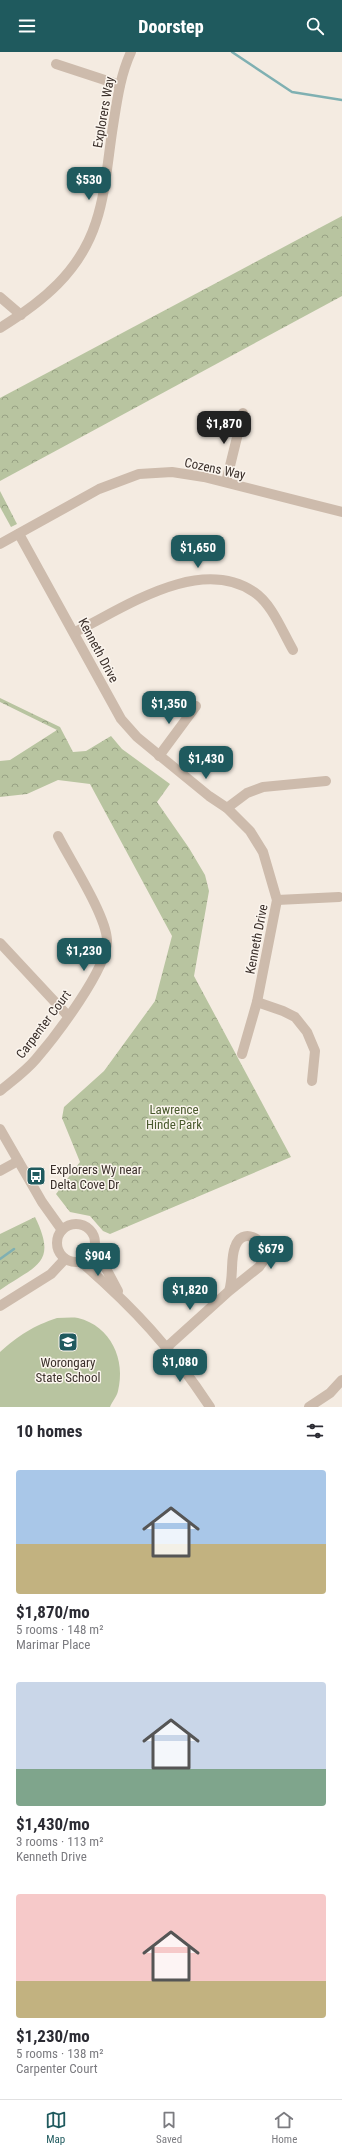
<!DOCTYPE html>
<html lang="en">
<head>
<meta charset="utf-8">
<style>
  body { margin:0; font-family:"Roboto Condensed",sans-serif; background:#f7f7f7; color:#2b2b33; height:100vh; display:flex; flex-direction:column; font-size:15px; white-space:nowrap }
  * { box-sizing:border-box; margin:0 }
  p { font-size:13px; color:#7c7c81 }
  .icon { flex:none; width:22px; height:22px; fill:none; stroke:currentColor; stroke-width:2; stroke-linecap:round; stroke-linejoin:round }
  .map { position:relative; height:1355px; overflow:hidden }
  .sheet { display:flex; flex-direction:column; background:#fff; flex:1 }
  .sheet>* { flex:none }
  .price { position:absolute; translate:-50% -34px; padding:0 9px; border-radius:8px; background:#1f5a5e; color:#fff; font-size:13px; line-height:26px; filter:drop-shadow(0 1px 2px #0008) }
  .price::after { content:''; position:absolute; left:50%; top:24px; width:12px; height:9px; margin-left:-6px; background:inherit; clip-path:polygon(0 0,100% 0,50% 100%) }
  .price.selected { background:#222; color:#fff }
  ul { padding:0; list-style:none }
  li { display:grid; align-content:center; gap:8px; height:212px; padding:0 16px }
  li span { display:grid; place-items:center; height:124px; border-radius:4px; color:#555 }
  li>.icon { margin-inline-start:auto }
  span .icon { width:72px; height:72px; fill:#fffc; stroke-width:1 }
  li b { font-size:17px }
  h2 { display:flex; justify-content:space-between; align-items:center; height:48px; padding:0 16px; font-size:17px }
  header { display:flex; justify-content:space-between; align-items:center; height:52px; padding:0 16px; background:#1f5a5e; color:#fff; font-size:18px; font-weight:800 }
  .dock { display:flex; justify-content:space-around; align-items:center; height:56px; border-top:1px solid #e1e1e2; background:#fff; font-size:11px; color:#7c7c81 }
  .dock a { display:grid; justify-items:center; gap:2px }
  .dock .selected { color:#1f5a5e }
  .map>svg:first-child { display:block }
</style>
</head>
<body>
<header><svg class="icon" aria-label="menu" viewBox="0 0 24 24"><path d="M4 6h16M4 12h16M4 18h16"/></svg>Doorstep<svg class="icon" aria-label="search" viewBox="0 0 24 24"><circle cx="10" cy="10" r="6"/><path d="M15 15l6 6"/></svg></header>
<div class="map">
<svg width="342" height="1355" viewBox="0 0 342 1355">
  <defs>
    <pattern id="park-crowns" width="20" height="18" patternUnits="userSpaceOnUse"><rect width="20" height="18" fill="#b8c4a0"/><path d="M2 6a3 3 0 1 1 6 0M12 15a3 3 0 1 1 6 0" fill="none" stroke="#97a083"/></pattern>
  </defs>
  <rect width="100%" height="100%" fill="#f4ebe1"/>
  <path fill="#b8c4a0" d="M57,1266C64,1266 72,1265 78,1266C111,1274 126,1308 118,1339C117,1344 112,1350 110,1355H0V1300C19,1283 33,1274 57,1266Z"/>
  <g fill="url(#park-crowns)">
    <path d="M342,164V244L0,429V346Z"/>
    <path d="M0,439L17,472L11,475L0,455Z"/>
    <path d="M0,646L60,675L73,700L86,699L111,684L122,697L170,732L157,750L189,796L205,823L209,839L194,924L291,1105L110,1182L103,1179L90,1164L70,1160L56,1142L80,1110L62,1066L64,1055L104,1019L155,949L172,884L90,732L58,728L27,742L0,745V709L10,708L57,678L0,650Z"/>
    <path d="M35,1165C58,1212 36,1213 0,1238V1182Z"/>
  </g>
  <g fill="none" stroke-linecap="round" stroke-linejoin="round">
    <g stroke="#7fb0b2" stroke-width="2.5">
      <path d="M232,0L292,40L342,48"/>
      <path d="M0,1207L14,1197"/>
    </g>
    <g stroke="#cdbbac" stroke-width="10">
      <path d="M56,12L120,33"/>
      <path d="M0,245L21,263"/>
      <path d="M0,276C42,250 80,220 96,170C106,140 108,105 113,74C117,49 120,24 131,0"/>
      <path d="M226,430L243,361"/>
      <path d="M19,482L121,667L137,685L209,744L227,756L250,779L263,800L277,848L257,950L242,1002"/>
      <path d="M0,492L99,437L139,422L172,420L204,425L342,460"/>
      <path d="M75,580C124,556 199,503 254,540C272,552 282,579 293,598"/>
      <path d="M159,704L196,654"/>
      <path d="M227,756L247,741L263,735L326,729"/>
      <path d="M277,848L339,845"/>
      <path d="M0,891L68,964"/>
      <path d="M257,950L283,959L295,965L307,980L315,999L312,1029"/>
      <path d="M0,1039C12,1029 26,1019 36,1007C55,985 108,916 107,888C106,863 70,808 58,784"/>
      <path d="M0,1077L42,1150L62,1178"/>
      <path d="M0,1119L18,1109"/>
      <circle cx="76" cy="1191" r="19"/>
      <path d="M95,1196L118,1239"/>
      <path d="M81,1210C133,1255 172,1297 210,1355"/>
      <path d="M0,1254L51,1222L65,1207"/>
      <path d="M167,1295L229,1239L259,1215L267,1204C265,1187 242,1174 235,1195C230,1207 234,1224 229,1239"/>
      <path d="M309,1355L330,1341L342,1328"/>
    </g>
  </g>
  <defs>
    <g id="bus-square" transform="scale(1)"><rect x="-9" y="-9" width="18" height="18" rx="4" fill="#1f5a5e" stroke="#fbf5ee"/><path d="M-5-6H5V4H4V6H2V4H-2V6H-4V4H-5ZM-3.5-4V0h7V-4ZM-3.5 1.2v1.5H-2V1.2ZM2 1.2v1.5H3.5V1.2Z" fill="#fff"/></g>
    <g id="school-square" transform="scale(1)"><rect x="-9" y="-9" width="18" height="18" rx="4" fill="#1f5a5e" stroke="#fbf5ee"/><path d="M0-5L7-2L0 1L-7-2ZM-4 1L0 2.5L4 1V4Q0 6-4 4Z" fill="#fff"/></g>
  </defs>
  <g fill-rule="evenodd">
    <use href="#bus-square" x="36" y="1124"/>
    <use href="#school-square" x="68" y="1290"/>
  </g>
  <g text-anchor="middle" stroke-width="3" stroke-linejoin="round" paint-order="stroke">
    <g font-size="13" fill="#3b302b" stroke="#fbf5ee">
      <text transform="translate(103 60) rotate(-80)" y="5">Explorers Way</text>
      <text transform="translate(215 416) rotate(12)" y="5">Cozens Way</text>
      <text transform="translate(99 598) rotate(62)" y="5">Kenneth Drive</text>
      <text transform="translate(256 887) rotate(-79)" y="5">Kenneth Drive</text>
      <text transform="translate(43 972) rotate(-53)" y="5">Carpenter Court</text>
    </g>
    <g font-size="13" fill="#4a5a2e" stroke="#fbf5ee">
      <text x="174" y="1062">Lawrence<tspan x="174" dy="15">Hinde Park</tspan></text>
    </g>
    <g font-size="13" fill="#3b302b" stroke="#fbf5ee" text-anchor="start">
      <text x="50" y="1122">Explorers Wy near<tspan x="50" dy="15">Delta Cove Dr</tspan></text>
      <text x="68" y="1315" text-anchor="middle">Worongary<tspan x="68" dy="15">State School</tspan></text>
    </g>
  </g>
</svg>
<b class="price" style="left:89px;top:149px">$530</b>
<b class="price selected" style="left:224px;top:393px">$1,870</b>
<b class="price" style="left:198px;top:517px">$1,650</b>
<b class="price" style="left:169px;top:673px">$1,350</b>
<b class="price" style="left:206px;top:728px">$1,430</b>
<b class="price" style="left:84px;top:920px">$1,230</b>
<b class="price" style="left:271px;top:1218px">$679</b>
<b class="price" style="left:98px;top:1225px">$904</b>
<b class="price" style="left:190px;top:1259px">$1,820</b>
<b class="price" style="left:180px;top:1331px">$1,080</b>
</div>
<section class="sheet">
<h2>10 homes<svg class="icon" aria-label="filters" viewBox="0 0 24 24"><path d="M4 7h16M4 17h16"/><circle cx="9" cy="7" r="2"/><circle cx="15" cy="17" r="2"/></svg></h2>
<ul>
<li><span style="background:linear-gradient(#a9c7e8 60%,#c2b280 0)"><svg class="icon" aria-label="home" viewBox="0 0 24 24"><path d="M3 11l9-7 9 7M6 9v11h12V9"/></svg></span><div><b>$1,870/mo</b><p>5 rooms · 148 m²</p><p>Marimar Place</p></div></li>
<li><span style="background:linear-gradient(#c9d6e8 70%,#7fa58c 0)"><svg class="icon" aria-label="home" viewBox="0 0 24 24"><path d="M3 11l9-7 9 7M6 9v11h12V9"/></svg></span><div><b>$1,430/mo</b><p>3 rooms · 113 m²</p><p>Kenneth Drive</p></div></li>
<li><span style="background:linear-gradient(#f6c9c9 70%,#c2b280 0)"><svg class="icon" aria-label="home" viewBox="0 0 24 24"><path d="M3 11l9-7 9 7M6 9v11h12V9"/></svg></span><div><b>$1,230/mo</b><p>5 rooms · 138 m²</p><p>Carpenter Court</p></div></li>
</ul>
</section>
<nav class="dock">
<a class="selected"><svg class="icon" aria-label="map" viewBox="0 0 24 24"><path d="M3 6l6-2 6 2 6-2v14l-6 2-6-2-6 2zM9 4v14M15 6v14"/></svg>Map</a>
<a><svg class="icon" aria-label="saved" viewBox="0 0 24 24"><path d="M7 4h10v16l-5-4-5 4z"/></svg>Saved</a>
<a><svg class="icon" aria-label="home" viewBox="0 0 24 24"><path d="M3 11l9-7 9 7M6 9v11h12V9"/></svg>Home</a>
</nav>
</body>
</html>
